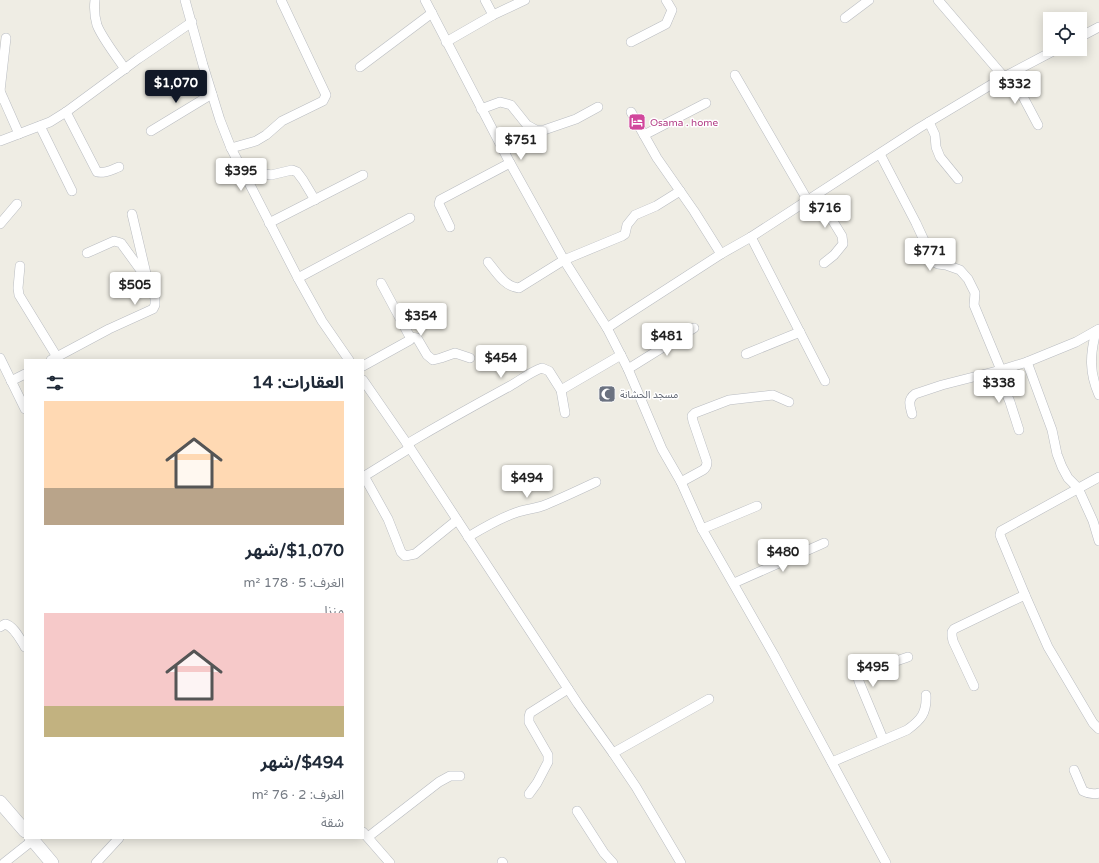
<!DOCTYPE html>
<html lang="ar">
<head>
<meta charset="utf-8">
<style>
  body { margin:0; font-family:"Varela Round","Noto Sans Arabic",sans-serif; background:#f2f2f3; color:#1f2937; direction:rtl; height:100vh; display:flex; flex-direction:column; font-size:15px; white-space:nowrap }
  * { box-sizing:border-box; margin:0 }
  p { font-size:13px; color:#747a83 }
  .icon { flex:none; width:22px; height:22px; fill:none; stroke:currentColor; stroke-width:2; stroke-linecap:round; stroke-linejoin:round }
  .map { position:relative; flex:1; overflow:hidden; direction:ltr }
  .details { position:absolute; left:24px; top:359px; width:340px; height:480px; display:flex; flex-direction:column; background:#fff; border-radius:0px; box-shadow:0 2px 10px #0003; direction:rtl }
  .details>* { flex:none }
  .fabs { position:absolute; left:1043px; top:12px; display:grid; gap:8px }
  .fabs a { display:grid; place-items:center; width:44px; height:44px; border-radius:0px; background:#fff; box-shadow:0 2px 10px #0003; font-size:20px }
  .price { position:absolute; translate:-50% -34px; padding:0 9px; border-radius:4px; background:#fff; color:#222; font-size:13px; line-height:26px; filter:drop-shadow(0 1px 2px #0008) }
  .price::after { content:''; position:absolute; left:50%; top:24px; width:12px; height:9px; margin-left:-6px; background:inherit; clip-path:polygon(0 0,100% 0,50% 100%) }
  .price.selected { background:#111827; color:#fff }
  ul { padding:0; list-style:none }
  li { display:grid; align-content:center; gap:8px; height:212px; padding:0 20px }
  li span { display:grid; place-items:center; height:124px; border-radius:0px; color:#555 }
  li>.icon { margin-inline-start:auto }
  span .icon { width:72px; height:72px; fill:#fffc; stroke-width:1 }
  li b { font-size:17px }
  h2 { display:flex; justify-content:space-between; align-items:center; height:48px; padding:0 20px; font-size:17px }
  .map>svg:first-child { display:block }
</style>
</head>
<body>
<div class="map">
<svg width="1099" height="863" viewBox="0 0 1099 863">
  <rect width="100%" height="100%" fill="#efede4"/>
  <g fill="none" stroke-linecap="round" stroke-linejoin="round">
    <g stroke="#b9bcc1" stroke-width="10">
      <g id="street">
        <path d="M95,0C94,8 95,18 97,25C102,38 117,57 125,69"/>
        <path d="M185,0L203,65L220,120L231,148L298,278L322,321L349,360"/>
        <path d="M425,0L510,163L564,260L607,328L628,369L662,449L681,482L702,529L774,655L886,863"/>
        <path d="M485,0L493,15"/>
        <path d="M938,0L1004,77"/>
        <path d="M845,18L869,0"/>
        <path d="M1080,37L1099,27"/>
        <path d="M446,42L493,15L525,0"/>
        <path d="M631,42L666,24L672,10L666,0"/>
        <path d="M360,67L432,13"/>
        <path d="M1011,74L1038,125"/>
        <path d="M735,75L808,201"/>
        <path d="M0,91L6,38"/>
        <path d="M0,91L19,134"/>
        <path d="M481,109L500,102L511,105L527,125L536,130H544L576,119L598,107"/>
        <path d="M66,112L97,172C105,174 113,169 119,167"/>
        <path d="M631,112L657,158L694,211L721,254"/>
        <path d="M929,122L935,135L936,147L940,157L958,179"/>
        <path d="M40,126L72,191"/>
        <path d="M151,131L212,94"/>
        <path d="M644,135L706,103"/>
        <path d="M0,141L50,122L66,112L138,59L192,22"/>
        <path d="M231,148L256,141L266,135L282,121L323,101L326,95L281,0"/>
        <path d="M880,154L916,223L934,262L938,264L946,265L960,270L968,279L975,293L974,305L1001,370"/>
        <path d="M244,174L255,172L271,175L292,170L297,172L303,180L315,200"/>
        <path d="M817,195L842,236L843,244L834,255L824,263"/>
        <path d="M269,223L363,175"/>
        <path d="M0,224L17,204"/>
        <path d="M450,227L439,204L440,200L510,163"/>
        <path d="M751,237L825,381"/>
        <path d="M87,253L114,241L121,243L145,276"/>
        <path d="M488,262C496,272 505,287 519,288L564,260L622,236L625,234L627,225L635,215L656,206L680,191"/>
        <path d="M20,266L18,288L19,295L57,357"/>
        <path d="M298,278L410,218"/>
        <path d="M607,328L622,318L721,254L751,237L919,128L1004,77L1057,49"/>
        <path d="M1096,331C1090,355 1089,372 1099,395"/>
        <path d="M410,337L417,338L427,355L433,360L441,358L455,353L470,358"/>
        <path d="M746,354L800,332"/>
        <path d="M0,358L25,409"/>
        <path d="M51,360L109,329L153,309L155,305V298L148,282L132,214"/>
        <path d="M1027,362L1052,430L1057,454L1062,467L1068,478L1078,488L1093,521L1099,541"/>
        <path d="M363,366L410,340V337L381,283"/>
        <path d="M628,369L694,328"/>
        <path d="M997,371L1010,402L1019,430"/>
        <path d="M363,380L410,448L578,704L613,753L636,787L681,863"/>
        <path d="M11,381L25,374"/>
        <path d="M561,390L621,355"/>
        <path d="M912,414C910,406 907,400 915,394L942,385L1001,370L1027,362L1076,342L1099,329"/>
        <path d="M407,444C441,424 475,405 510,386C521,380 530,372 542,368L549,371L561,390L565,413"/>
        <path d="M364,476L388,519L401,552L405,556L415,554L457,520"/>
        <path d="M363,477L410,448"/>
        <path d="M681,482L703,470C706,468 707,466 707,462L693,421L692,416L695,413L729,400L773,395L789,402"/>
        <path d="M702,529L757,506"/>
        <path d="M468,537C483,528 498,519 515,513C525,509 535,509 545,505C562,498 579,490 596,482"/>
        <path d="M734,583L824,543"/>
        <path d="M1025,595L1048,647L1093,723L1099,729"/>
        <path d="M0,627L5,624C14,626 20,639 25,647"/>
        <path d="M974,686L953,641L952,636V632L954,629L1008,603L1025,595L1002,540L1000,535L1001,531L1099,477"/>
        <path d="M883,739L860,684C858,679 857,677 861,673L908,657"/>
        <path d="M613,753L709,699"/>
        <path d="M832,762L907,730C921,720 927,713 926,695"/>
        <path d="M1074,770L1083,791C1089,794 1093,795 1099,793"/>
        <path d="M529,794L537,783L548,762V755L529,722V717L530,713L568,689"/>
        <path d="M577,811L604,853L613,863"/>
        <path d="M363,832L390,863"/>
        <path d="M368,837L439,782L450,776H460"/>
        <path d="M502,862L503,863"/>
        <path d="M4,863L33,840"/>
        <path d="M96,863L119,838"/>
      </g>
    </g>
    <g stroke="#b8bbc1" stroke-width="14">
      <g id="secondary">
        <path d="M0,802L25,831"/>
        <path d="M31,838L52,863"/>
      </g>
    </g>
    <use href="#street" stroke="#fff" stroke-width="9"/>
    <use href="#secondary" stroke="#fff" stroke-width="13"/>
  </g>
  <defs>
    <g id="hotel-square" transform="scale(0.9)"><rect x="-9" y="-9" width="18" height="18" rx="4" fill="#d1479c" stroke="#fff"/><path d="M-6-4.5h1.5V1H6V5H4.5V3h-9V5H-6ZM-4 0a1.8 1.8 0 1 1 3.6 0ZM.5 0V-2.5h3Q6-2.5 6 0Z" fill="#fff"/></g>
    <g id="mosque-square" transform="scale(0.9)"><rect x="-9" y="-9" width="18" height="18" rx="4" fill="#6b7280" stroke="#fff"/><path d="M3.5-4.9A6 6 0 1 0 3.5 4.9A5 5 0 1 1 3.5-4.9Z" fill="#fff"/></g>
  </defs>
  <g fill-rule="evenodd">
    <use href="#hotel-square" x="637" y="122"/>
    <use href="#mosque-square" x="607" y="394"/>
  </g>
  <g text-anchor="middle" stroke-width="3" stroke-linejoin="round" paint-order="stroke">
    <g font-size="10" fill="#b23c85" stroke="#fff" text-anchor="start">
      <text x="650" y="126">Osama . home</text>
    </g>
    <g font-size="10" fill="#5b616d" stroke="#fff" text-anchor="start">
      <text x="620" y="398">مسجد الحشانة</text>
    </g>
  </g>
</svg>
<div class="fabs">
<a><svg class="icon" aria-label="locate" viewBox="0 0 24 24"><circle cx="12" cy="12" r="6"/><path d="M12 2v4M12 18v4M2 12h4M18 12h4"/></svg></a>
</div>
<b class="price selected" style="left:176px;top:104px">$1,070</b>
<b class="price" style="left:1015px;top:105px">$332</b>
<b class="price" style="left:521px;top:161px">$751</b>
<b class="price" style="left:241px;top:192px">$395</b>
<b class="price" style="left:825px;top:229px">$716</b>
<b class="price" style="left:930px;top:272px">$771</b>
<b class="price" style="left:135px;top:306px">$505</b>
<b class="price" style="left:421px;top:337px">$354</b>
<b class="price" style="left:667px;top:357px">$481</b>
<b class="price" style="left:501px;top:379px">$454</b>
<b class="price" style="left:999px;top:404px">$338</b>
<b class="price" style="left:527px;top:499px">$494</b>
<b class="price" style="left:783px;top:573px">$480</b>
<b class="price" style="left:873px;top:688px">$495</b>
<section class="details">
<h2>العقارات: 14<svg class="icon" aria-label="filters" viewBox="0 0 24 24"><path d="M4 7h16M4 17h16"/><circle cx="9" cy="7" r="2"/><circle cx="15" cy="17" r="2"/></svg></h2>
<ul>
<li><span style="background:linear-gradient(#ffd9b3 70%,#b9a48a 0)"><svg class="icon" aria-label="home" viewBox="0 0 24 24"><path d="M3 11l9-7 9 7M6 9v11h12V9"/></svg></span><div><b>$1,070/شهر</b><p>الغرف: 5 · 178 m²</p><p>منزل</p></div></li>
<li><span style="background:linear-gradient(#f6c9c9 75%,#c2b280 0)"><svg class="icon" aria-label="home" viewBox="0 0 24 24"><path d="M3 11l9-7 9 7M6 9v11h12V9"/></svg></span><div><b>$494/شهر</b><p>الغرف: 2 · 76 m²</p><p>شقة</p></div></li>
</ul>
</section>
</div>
</body>
</html>
